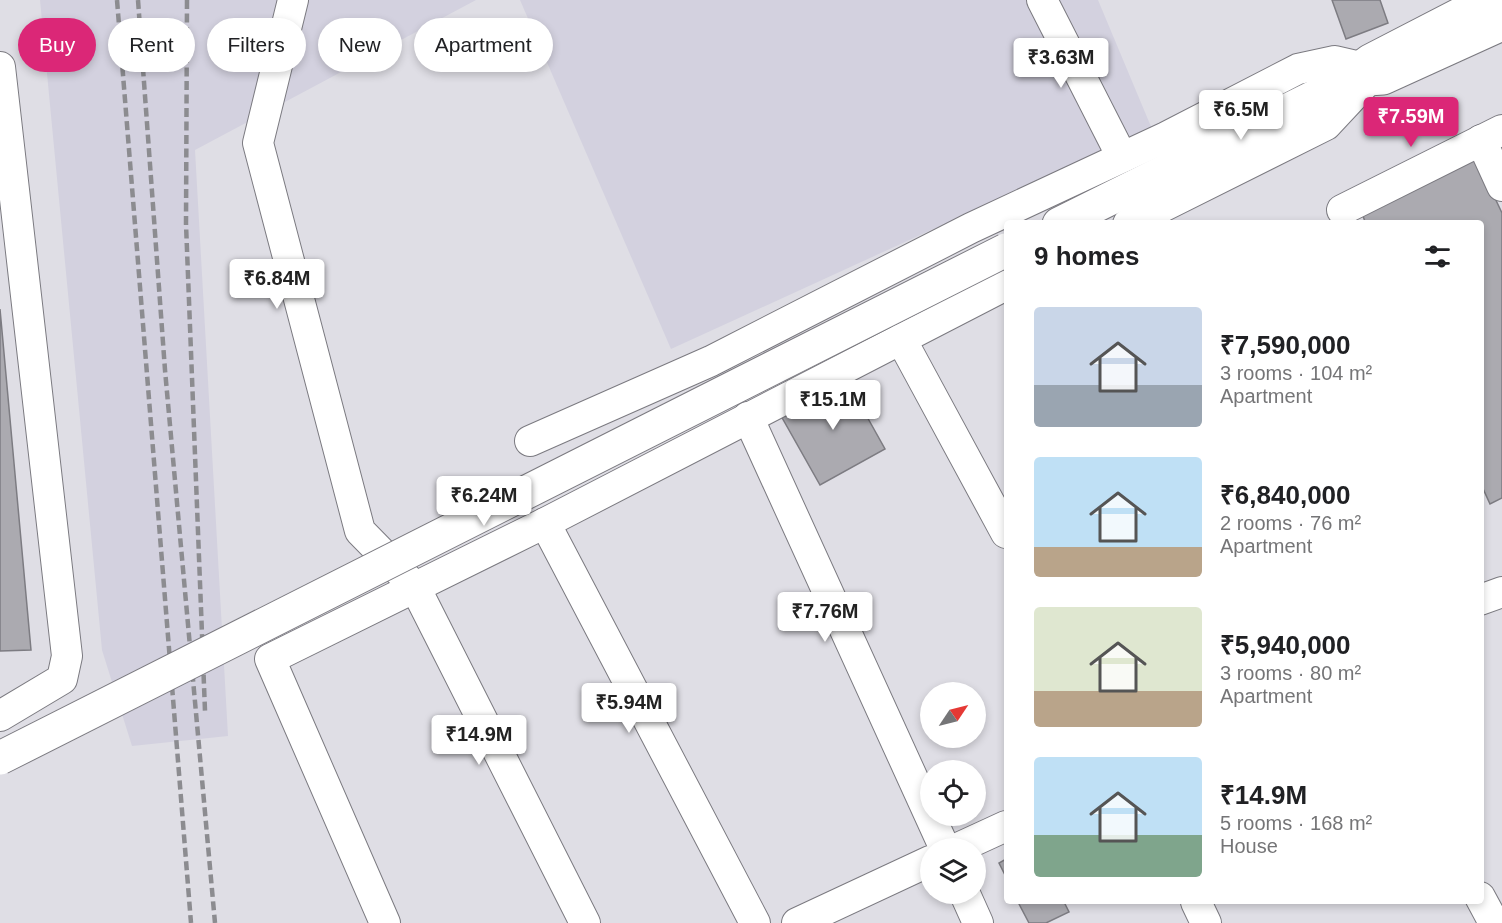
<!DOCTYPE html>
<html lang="en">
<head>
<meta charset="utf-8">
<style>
  body { margin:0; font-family:Helvetica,sans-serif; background:#f6f6f6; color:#202124; height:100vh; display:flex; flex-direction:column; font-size:22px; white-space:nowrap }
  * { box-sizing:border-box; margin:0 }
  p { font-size:20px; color:#757577 }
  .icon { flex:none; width:33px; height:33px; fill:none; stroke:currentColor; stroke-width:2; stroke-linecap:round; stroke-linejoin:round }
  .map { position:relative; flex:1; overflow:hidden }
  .sheet { position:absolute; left:1004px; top:220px; width:480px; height:684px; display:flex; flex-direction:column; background:#fff; border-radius:6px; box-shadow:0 3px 9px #0003 }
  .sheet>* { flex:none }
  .top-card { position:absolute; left:18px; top:18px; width:570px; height:54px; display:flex; gap:12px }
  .needle { width:39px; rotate:55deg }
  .tools { position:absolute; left:920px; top:682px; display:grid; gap:12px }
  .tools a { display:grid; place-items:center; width:66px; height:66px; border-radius:50%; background:#fff; box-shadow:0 3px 9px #0003; font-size:30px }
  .price { position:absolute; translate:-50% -51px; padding:0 14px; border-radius:6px; background:#fff; color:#222; font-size:20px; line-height:39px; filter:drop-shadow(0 2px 3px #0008) }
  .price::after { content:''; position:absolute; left:50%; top:36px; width:18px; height:14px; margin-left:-9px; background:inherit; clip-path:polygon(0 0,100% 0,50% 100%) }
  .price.on { background:#db2777; color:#fff }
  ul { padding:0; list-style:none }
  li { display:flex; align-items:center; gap:18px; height:150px; padding:0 30px }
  li span { display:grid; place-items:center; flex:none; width:168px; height:120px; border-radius:6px; color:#555 }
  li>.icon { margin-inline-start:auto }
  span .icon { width:72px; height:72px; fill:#fffc; stroke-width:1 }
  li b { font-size:26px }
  h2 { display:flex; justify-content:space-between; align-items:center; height:72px; padding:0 30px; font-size:26px }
  .chip { padding:0 21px; border-radius:27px; background:#fff; box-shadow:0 3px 9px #0003; font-size:21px; line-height:54px }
  .chip.on { background:#db2777; color:#fff }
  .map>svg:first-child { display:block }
</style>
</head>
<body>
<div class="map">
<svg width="1502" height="923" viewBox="0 0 1502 923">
  <rect width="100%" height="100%" fill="#dfdee5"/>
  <g fill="#d3d1df">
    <path d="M40,0H476L195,150L228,736L132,746L102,650Z"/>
    <path d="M520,0H1098L1152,129L671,349Z"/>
  </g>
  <g fill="#abaab0" stroke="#7d7c82" stroke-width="1.5">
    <path d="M1332,0H1380L1388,23L1346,39Z"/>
    <path d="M1475,156L1502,213V498L1490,504L1480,482V224H1366L1361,211Z"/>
    <path d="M0,309L31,650L0,651Z"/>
    <path d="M842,372L885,449L820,485L780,414L813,396L818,404L833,396L825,381Z"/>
    <path d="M1006,859V877L999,863Z"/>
    <path d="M1018,902H1064L1069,912L1046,923H1029Z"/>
  </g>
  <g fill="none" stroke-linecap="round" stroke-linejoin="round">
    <g stroke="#7b7a80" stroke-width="32">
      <g id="minor">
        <path d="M293,0L258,143L360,531L415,587L585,923"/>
        <path d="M1042,0L1122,157"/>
        <path d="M0,67L67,656L62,679L0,716"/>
        <path d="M1481,140L1502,186"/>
        <path d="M1342,210L1502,130"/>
        <path d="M1128,224L1326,125L1369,79"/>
        <path d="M901,339L1006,533"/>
        <path d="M748,417L945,849"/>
        <path d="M530,441L711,361L971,228L1166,137L1298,69L1335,61L1361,67"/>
        <path d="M545,523L755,923"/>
        <path d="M1480,600L1502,592"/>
        <path d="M956,849L1006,826"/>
        <path d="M965,894L978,923"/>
        <path d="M1480,897L1494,923"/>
        <path d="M1196,902L1206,923"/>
        <path d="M385,923L270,659L545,523L1006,285"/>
        <path d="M797,923L930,861"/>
      </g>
    </g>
    <g stroke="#7b7a80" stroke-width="35">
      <g id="trunk">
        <path d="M1368,79L1383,78L1502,24"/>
        <path d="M1059,224L1318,95L1343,81L1370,61L1488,0"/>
      </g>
    </g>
    <use href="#minor" stroke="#fff" stroke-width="30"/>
    <use href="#trunk" stroke="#fff" stroke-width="33"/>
    <g stroke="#8c8c90" stroke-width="4.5" stroke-dasharray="9 4.5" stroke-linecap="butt">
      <path d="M117,0L191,923"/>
      <path d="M138,0L165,370L215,923"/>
      <path d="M187,0L186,224L205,711"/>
    </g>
    <g stroke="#7b7a80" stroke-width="35" stroke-linecap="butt">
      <path id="trunk-bridge" d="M0,758L1006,250"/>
    </g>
    <use href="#trunk-bridge" stroke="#fff" stroke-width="33"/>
  </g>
</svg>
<div class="tools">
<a><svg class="needle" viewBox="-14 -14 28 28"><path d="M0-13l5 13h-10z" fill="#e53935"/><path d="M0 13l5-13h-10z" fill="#757577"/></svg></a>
<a><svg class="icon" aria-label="locate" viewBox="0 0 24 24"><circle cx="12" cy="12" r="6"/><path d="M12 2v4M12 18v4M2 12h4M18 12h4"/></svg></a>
<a><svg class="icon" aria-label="layers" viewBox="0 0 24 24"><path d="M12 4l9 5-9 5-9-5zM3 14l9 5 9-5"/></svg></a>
</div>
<b class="price" style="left:1061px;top:89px">₹3.63M</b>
<b class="price" style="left:1241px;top:141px">₹6.5M</b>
<b class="price on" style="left:1411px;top:148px">₹7.59M</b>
<b class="price" style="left:277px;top:310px">₹6.84M</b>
<b class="price" style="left:833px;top:431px">₹15.1M</b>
<b class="price" style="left:484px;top:527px">₹6.24M</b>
<b class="price" style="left:825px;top:643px">₹7.76M</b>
<b class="price" style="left:629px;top:734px">₹5.94M</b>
<b class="price" style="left:479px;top:766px">₹14.9M</b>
<div class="top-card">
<a class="chip on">Buy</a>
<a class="chip">Rent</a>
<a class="chip">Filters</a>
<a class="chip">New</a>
<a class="chip">Apartment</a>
</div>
<section class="sheet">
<h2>9 homes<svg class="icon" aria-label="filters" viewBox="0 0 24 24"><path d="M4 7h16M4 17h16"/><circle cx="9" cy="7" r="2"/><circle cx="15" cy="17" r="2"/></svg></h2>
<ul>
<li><span style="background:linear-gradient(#c9d6e8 65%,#9aa5b1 0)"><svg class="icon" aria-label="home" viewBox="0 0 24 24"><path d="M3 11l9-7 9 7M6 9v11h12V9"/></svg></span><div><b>₹7,590,000</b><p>3 rooms · 104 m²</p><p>Apartment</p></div></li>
<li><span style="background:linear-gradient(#bfe0f5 75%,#b9a48a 0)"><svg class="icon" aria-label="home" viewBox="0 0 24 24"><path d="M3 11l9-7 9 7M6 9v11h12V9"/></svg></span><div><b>₹6,840,000</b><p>2 rooms · 76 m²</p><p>Apartment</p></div></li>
<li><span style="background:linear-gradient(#dfe7d0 70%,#b9a48a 0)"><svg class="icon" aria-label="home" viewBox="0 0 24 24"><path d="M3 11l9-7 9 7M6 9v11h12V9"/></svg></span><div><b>₹5,940,000</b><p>3 rooms · 80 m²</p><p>Apartment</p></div></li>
<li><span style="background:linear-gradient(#bfe0f5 65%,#7fa58c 0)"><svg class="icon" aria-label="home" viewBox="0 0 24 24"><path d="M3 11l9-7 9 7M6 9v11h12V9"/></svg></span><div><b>₹14.9M</b><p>5 rooms · 168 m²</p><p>House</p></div></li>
</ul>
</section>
</div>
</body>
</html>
